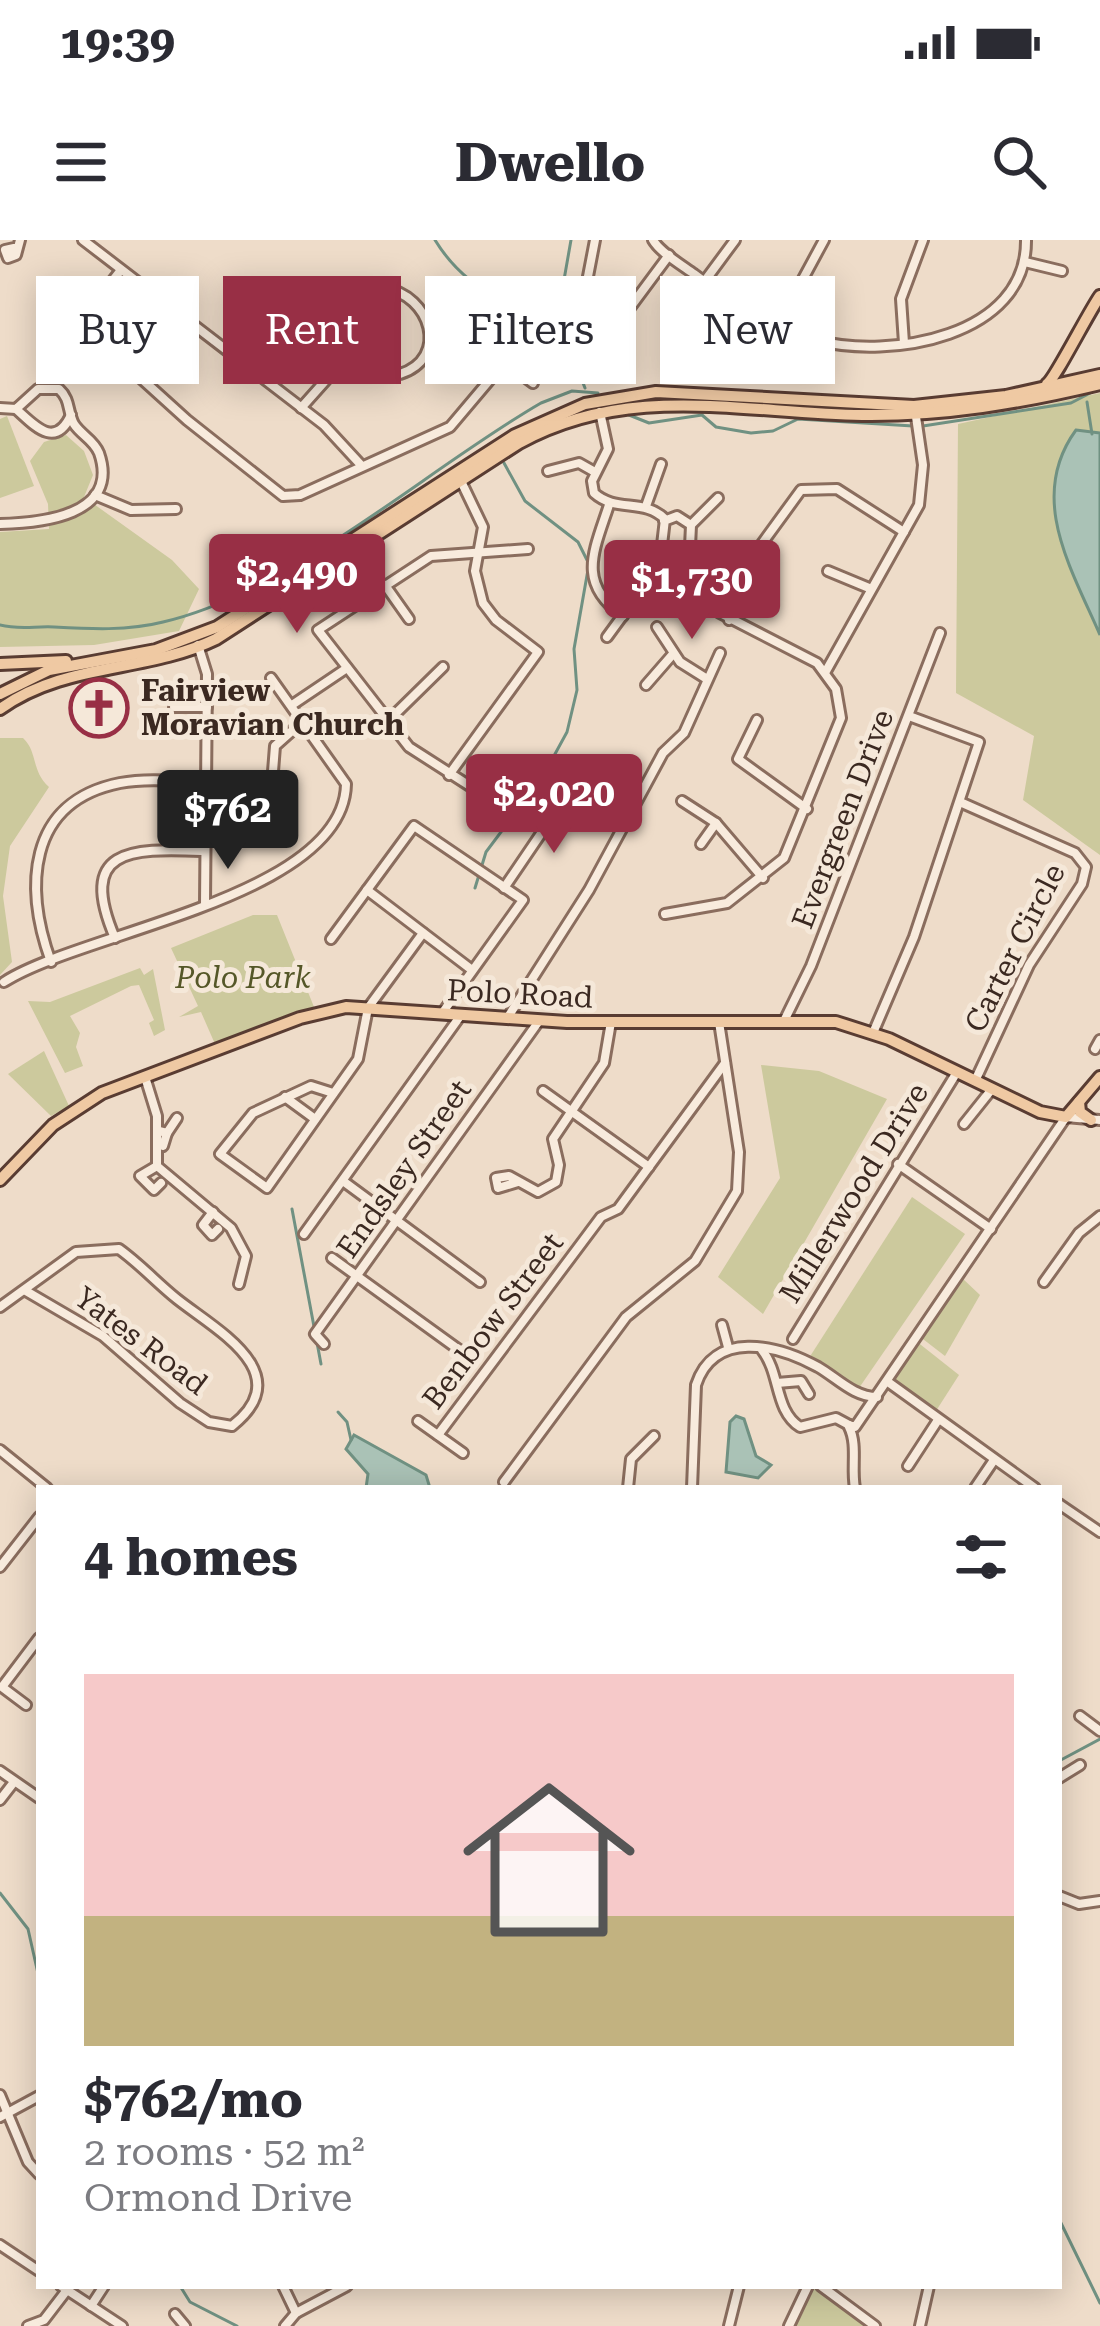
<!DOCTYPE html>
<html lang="en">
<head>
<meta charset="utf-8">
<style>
  body { margin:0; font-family:"Roboto Serif",serif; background:#f7f7f7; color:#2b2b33; height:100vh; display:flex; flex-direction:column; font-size:45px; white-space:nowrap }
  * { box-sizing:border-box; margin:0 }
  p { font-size:39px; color:#7c7c81 }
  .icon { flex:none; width:66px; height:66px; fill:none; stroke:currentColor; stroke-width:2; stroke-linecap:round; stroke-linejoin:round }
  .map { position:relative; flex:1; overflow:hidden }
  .details { position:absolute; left:36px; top:1245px; width:1026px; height:804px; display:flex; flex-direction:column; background:#fff; border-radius:0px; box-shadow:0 6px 30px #0003 }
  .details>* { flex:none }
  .banner { position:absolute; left:36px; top:36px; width:1029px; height:108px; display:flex; gap:24px }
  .price { position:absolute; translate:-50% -102px; padding:0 27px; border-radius:12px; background:#982f45; color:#fff; font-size:39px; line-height:78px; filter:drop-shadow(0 3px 6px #0008) }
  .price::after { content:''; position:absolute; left:50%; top:72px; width:36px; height:27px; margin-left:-18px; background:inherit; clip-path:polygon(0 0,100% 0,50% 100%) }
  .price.active { background:#222; color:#fff }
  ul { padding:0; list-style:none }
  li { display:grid; align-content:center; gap:24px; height:636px; padding:0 48px }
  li+li { border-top:3px solid #e1e1e2 }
  li span { display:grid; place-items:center; height:372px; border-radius:0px; color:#555 }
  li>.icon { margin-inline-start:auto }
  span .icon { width:216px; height:216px; fill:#fffc; stroke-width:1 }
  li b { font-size:51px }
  h2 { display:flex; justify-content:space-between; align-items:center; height:144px; padding:0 48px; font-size:51px }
  .chip { padding:0 42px; border-radius:0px; background:#fff; box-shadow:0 6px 30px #0003; font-size:42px; line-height:108px }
  .chip.active { background:#982f45; color:#fff }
  .status { display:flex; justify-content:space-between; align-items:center; height:84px; padding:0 60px; background:#fff; direction:ltr }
  .status svg { height:33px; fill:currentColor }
  header { display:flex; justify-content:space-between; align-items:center; height:156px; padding:0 48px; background:#fff; font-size:54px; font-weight:700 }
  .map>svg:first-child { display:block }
</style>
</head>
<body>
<div class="status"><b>19:39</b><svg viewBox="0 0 49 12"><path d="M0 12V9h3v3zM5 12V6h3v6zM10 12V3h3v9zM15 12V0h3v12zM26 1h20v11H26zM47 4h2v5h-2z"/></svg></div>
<header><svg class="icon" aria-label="menu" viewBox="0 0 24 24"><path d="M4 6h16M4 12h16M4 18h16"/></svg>Dwello<svg class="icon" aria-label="search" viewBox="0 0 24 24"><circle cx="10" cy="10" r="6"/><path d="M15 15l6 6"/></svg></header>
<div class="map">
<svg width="1100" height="2086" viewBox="0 0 1100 2086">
  <rect width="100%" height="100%" fill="#eedcc9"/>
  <g fill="#ccc99d">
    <path d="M1100,153V615L1023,560L1034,496L956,453L958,184Z"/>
    <path d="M7,176L34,246L0,258V179Z"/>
    <path d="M66,195L84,211L93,235L84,257L172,320L199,349L179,391L94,405L0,407V292L49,289L48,264L30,221L44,202Z"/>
    <path d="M0,498H23C38,512 31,531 49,547L10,606L3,656L12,722L0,735Z"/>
    <path d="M253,675H277L314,767L215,804L201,772L179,777L198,766L171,708Z"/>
    <path d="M140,728L144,735L153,729L165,790L154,796L149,783L154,780L139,745L131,746L70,776L80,793L76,807L83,826L65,833L28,761L50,762Z"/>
    <path d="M44,811L69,866L51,876L8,834Z"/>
    <path d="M761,825L819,831L887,859L763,1074L718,1037L780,938Z"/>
    <path d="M912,957L965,994L859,1148L809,1118Z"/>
    <path d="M962,1038L980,1055L945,1116L919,1096Z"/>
    <path d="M916,1101L959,1135L934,1174L891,1140Z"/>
    <path d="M811,2046L860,2077L865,2086H792Z"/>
  </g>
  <g fill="#aac2b6" stroke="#709182" stroke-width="3">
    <path d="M1076,190L1100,193V395C1071,328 1027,257 1076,190Z"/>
    <path d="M736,1176L744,1179L756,1216L771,1225L758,1238L726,1232L730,1182Z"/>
    <path d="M354,1195L426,1235L430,1248H366L368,1234L346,1209Z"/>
  </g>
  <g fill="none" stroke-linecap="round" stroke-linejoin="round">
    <g stroke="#709182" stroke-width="3">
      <path d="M435,0C482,77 552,57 585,148"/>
      <path d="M555,91L571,0"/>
      <path d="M1087,162L1092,194"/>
      <path d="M629,175L649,183L702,175L716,187L751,193L773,191L798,179L913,186"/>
      <path d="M923,186L1071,163L1096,150"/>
      <path d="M0,385C19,390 35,386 54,387C90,389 128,391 163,382C292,352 425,230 541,163L572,151L598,153"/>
      <path d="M475,648L486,612L543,536L567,492L577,450L574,409L589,324L578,302L525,261L504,223"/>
      <path d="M292,969L321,1124"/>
      <path d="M338,1172L347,1182L351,1200"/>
      <path d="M1059,1521L1100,1499"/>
      <path d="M0,1653L28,1689L39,1738"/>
      <path d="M1059,1979L1100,2063"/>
      <path d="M180,2046L190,2062L237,2086"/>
    </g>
    <g stroke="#8a6d5e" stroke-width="14">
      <g id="minor">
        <path d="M83,0L324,185L360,224"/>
        <path d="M595,0L580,78L603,104L669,15"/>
        <path d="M653,0C660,12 680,24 694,34C731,62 769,87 815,100C890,120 1027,97 1026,0"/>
        <path d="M14,8L5,10L8,18L16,15L20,0"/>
        <path d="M1025,22L1062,31"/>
        <path d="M121,30L87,73L91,93L187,180L283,256L300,255L450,187L504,123"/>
        <path d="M704,42L735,0"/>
        <path d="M777,87L824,0"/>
        <path d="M904,103L901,59L923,0"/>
        <path d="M483,106L533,143"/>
        <path d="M0,168L16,169L38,149H59C71,160 67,171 74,184C81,195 94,200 99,213C121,276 40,283 0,284"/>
        <path d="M301,168L334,131C357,125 378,142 400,134C450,118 431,55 384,48"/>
        <path d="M16,169C34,185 55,210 71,175"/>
        <path d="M600,172L608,209L592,241L594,253C616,273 644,258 665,279L662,305L677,313L690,307L691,285L677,276L664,281"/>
        <path d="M548,231L579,223L595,232"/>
        <path d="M95,255L131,270L176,269"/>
        <path d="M609,265C594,311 576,343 623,376"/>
        <path d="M646,266L661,224"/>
        <path d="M691,285L718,258"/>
        <path d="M828,331L869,348"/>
        <path d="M385,345L409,379"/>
        <path d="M729,380L761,305L801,250L837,249L904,292"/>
        <path d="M657,387L680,422L707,439"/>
        <path d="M607,397L637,356"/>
        <path d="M198,405L207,434L205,664"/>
        <path d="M826,431L919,265L923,225L915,170"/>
        <path d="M646,445L673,414"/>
        <path d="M292,465L347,428"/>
        <path d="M174,467H207"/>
        <path d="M757,480L738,519L807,569"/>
        <path d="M388,481L443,427"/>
        <path d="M449,535L538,412L496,380L483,363L475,331L483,287L460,239"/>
        <path d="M271,557L275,506L303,481"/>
        <path d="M487,557L409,507L318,390L431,316L528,309"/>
        <path d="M682,561L716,583L763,638"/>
        <path d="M960,562L1075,613L1086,627L1082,644L1029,725L975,841"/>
        <path d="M701,604L716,583"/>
        <path d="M504,648L561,564"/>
        <path d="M367,650L472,730"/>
        <path d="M665,674L727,663L784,618L841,478L836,449L817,423L720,373"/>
        <path d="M115,698C77,609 129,608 202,611"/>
        <path d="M331,699L414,586L523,660L443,772"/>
        <path d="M51,722C25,650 25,562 120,543C147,538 176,541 204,542"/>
        <path d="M4,742C81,692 344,657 346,544L271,438"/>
        <path d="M508,777L589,650L663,513L684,493L720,413"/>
        <path d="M785,779L811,726L940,393"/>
        <path d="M873,793L914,697L979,502L909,476"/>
        <path d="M1095,809L1100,800"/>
        <path d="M145,837L157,876V926L231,988L246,1016L239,1044"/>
        <path d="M543,851L649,927"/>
        <path d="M333,853L311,846L253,873L220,914L267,948L358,819L368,768L423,693"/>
        <path d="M285,857L315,879"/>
        <path d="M964,884L992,849"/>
        <path d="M159,891L167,893L163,906"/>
        <path d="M167,893L177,878"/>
        <path d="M898,924L991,989"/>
        <path d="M157,926L140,936L154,950L161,943"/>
        <path d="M343,941L480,1042"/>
        <path d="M518,942L498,948L496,938L509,936L538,952L556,942L559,925L553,899L604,823L611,782"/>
        <path d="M213,972L203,985L212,995L218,989"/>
        <path d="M304,994L461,775"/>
        <path d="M332,1018L462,1112"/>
        <path d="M1044,1042L1079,993L1100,976"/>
        <path d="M0,1067L76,1012L119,1009C140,1024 157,1043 177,1059C216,1090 299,1133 232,1186L209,1182L180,1163L103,1096L26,1051"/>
        <path d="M722,1085L728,1107"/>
        <path d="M793,1099L957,832"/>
        <path d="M324,1104L315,1094L539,781"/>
        <path d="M762,1110C781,1134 774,1170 800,1187L836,1178L849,1185"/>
        <path d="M888,1142L1035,1248"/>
        <path d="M777,1143L801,1141L809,1154"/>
        <path d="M418,1181L463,1213"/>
        <path d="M849,1185L855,1187L1066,877L1100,880"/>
        <path d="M849,1187C858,1205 851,1228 855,1248"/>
        <path d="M438,1195L601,977L618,969L725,823"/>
        <path d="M0,1210L47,1248"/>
        <path d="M908,1226L938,1180"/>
        <path d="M504,1242L626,1077L695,1021L737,951L739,912L719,782"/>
        <path d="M628,1248L631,1219L654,1196"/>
        <path d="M692,1248L696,1145C714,1090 776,1104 818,1127C837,1138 854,1157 877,1157"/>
        <path d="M975,1248L994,1220"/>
        <path d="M1059,1264L1100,1292"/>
        <path d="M0,1327L39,1277"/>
        <path d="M26,1465L2,1447L39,1398"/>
        <path d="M1080,1476L1100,1491"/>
        <path d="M0,1531L39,1558"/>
        <path d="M1059,1538L1080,1525"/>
        <path d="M0,1560L14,1542"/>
        <path d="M1059,1656L1079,1664L1100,1661"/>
        <path d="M0,1855L28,1922L39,1934"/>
        <path d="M0,1877L39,1856"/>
        <path d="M0,2005L39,2031"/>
        <path d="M61,2046L122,2086"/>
        <path d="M283,2046L296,2073"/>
        <path d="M821,2046L875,2086"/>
        <path d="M91,2066L104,2046"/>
        <path d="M175,2074L185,2086"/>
        <path d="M28,2086L44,2080L67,2050"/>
        <path d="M285,2086L296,2073L347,2046"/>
        <path d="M729,2086L739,2046"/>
        <path d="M789,2086L808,2046"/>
        <path d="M920,2086L929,2046"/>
      </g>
    </g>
    <g stroke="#593c32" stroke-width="16">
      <g id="major">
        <path d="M1047,144C1055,139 1088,73 1100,56"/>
        <path d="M0,424L66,421"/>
        <path d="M0,454L49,430L156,410L217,387L515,195L585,164L656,152L914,166L1006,156L1100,135"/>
        <path d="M0,469C65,422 146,433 216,399L519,203C630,142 742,173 862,175C944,176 1021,163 1100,144"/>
        <path d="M1079,862L1080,872L1091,880"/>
        <path d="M0,940L53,885L102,853L300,778L346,767L567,782H836L889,799L1040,872L1066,877L1100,837"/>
      </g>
    </g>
    <use href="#minor" stroke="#f8ebdd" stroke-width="8"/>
    <use href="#major" stroke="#efc9a3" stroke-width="10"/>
  </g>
  <defs>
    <g id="church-ring" transform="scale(3)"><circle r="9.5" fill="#f5e8d9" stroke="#982f45" stroke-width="1.5"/><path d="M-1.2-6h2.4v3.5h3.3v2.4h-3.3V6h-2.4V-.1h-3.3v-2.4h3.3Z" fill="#982f45"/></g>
  </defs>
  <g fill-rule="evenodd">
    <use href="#church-ring" x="99" y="468"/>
  </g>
  <g text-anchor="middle" stroke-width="10" stroke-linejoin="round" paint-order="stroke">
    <g font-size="30" font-weight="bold" fill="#3b2921" stroke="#f5e8d9" text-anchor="start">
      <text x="141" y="461">Fairview<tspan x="141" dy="34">Moravian Church</tspan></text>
    </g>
    <g font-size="30" fill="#3b2921" stroke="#f5e8d9">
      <text transform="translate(843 579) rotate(-69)" y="10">Evergreen Drive</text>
      <text transform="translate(1015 708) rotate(-63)" y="10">Carter Circle</text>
      <text transform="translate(520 754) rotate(3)" y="10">Polo Road</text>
      <text transform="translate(404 929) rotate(-55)" y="10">Endsley Street</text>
      <text transform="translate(854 953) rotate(-58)" y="10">Millerwood Drive</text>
      <text transform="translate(493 1081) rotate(-53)" y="10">Benbow Street</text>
      <text transform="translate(141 1101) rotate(37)" y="10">Yates Road</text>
    </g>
    <g font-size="30" font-style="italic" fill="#555728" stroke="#f5e8d9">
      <text x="243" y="748">Polo Park</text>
    </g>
  </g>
</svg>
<b class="price" style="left:297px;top:396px">$2,490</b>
<b class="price" style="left:692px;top:402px">$1,730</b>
<b class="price" style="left:554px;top:616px">$2,020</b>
<b class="price active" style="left:228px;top:632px">$762</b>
<div class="banner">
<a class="chip">Buy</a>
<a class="chip active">Rent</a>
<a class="chip">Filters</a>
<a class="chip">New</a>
</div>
<section class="details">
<h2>4 homes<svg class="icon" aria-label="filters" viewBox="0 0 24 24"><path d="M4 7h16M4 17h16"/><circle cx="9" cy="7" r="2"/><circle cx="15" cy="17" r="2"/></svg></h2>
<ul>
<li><span style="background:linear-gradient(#f6c9c9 65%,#c2b280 0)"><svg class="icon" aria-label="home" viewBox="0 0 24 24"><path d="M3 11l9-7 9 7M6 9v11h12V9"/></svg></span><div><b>$762/mo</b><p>2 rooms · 52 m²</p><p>Ormond Drive</p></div></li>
</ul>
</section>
</div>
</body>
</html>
